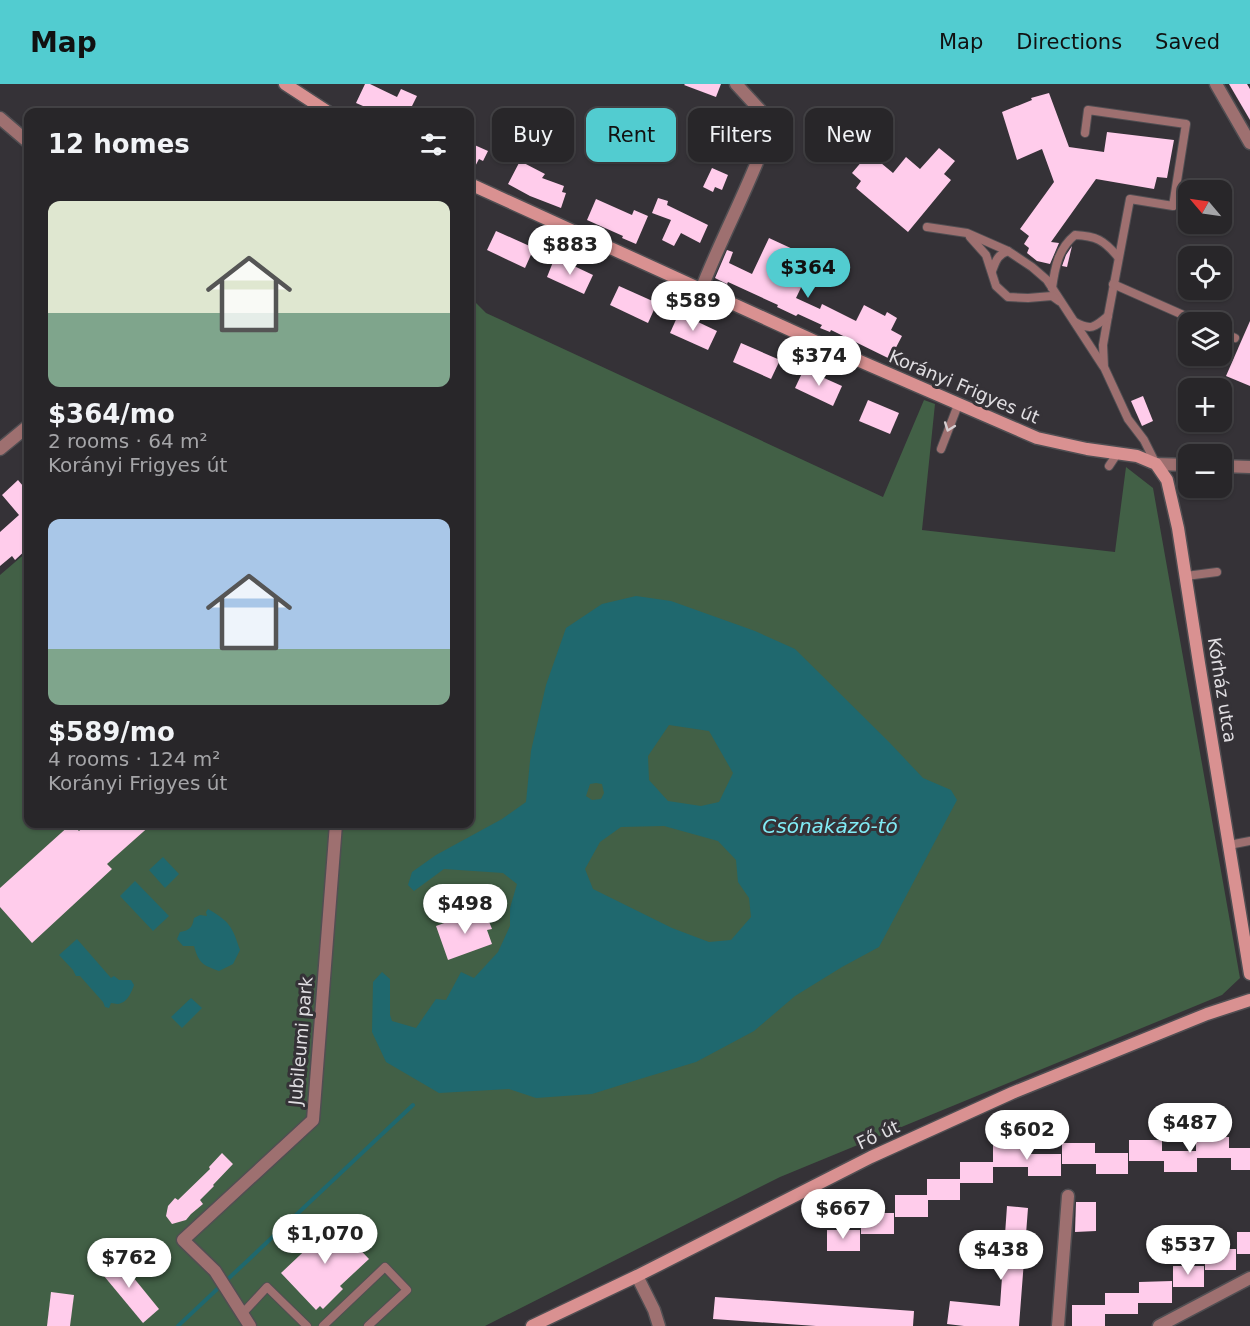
<!DOCTYPE html>
<html lang="en">
<head>
<meta charset="utf-8">
<style>
  body { margin:0; font-family:"DejaVu Sans",sans-serif; background:#343235; color:#f1f3f6; height:100vh; display:flex; flex-direction:column; font-size:22px; white-space:nowrap }
  * { box-sizing:border-box; margin:0 }
  p { font-size:20px; color:#a5a5a8 }
  .icon { flex:none; width:33px; height:33px; fill:none; stroke:currentColor; stroke-width:2; stroke-linecap:round; stroke-linejoin:round }
  .map { position:relative; flex:1; overflow:hidden }
  .side { position:absolute; left:24px; top:24px; width:450px; height:720px; display:flex; flex-direction:column; background:#282629; border-radius:12px; box-shadow:0 2px 4px #0004,0 0 0 2px #444346 }
  .side>* { flex:none }
  .banner { position:absolute; left:492px; top:24px; width:570px; height:54px; display:flex; gap:12px }
  .needle { width:39px; rotate:299deg }
  .fabs { position:absolute; left:1178px; top:96px; display:grid; gap:12px }
  .fabs a { display:grid; place-items:center; width:54px; height:54px; border-radius:12px; background:#282629; box-shadow:0 2px 4px #0004,0 0 0 2px #444346; font-size:30px }
  .price { position:absolute; translate:-50% -51px; padding:0 14px; border-radius:21px; background:#fff; color:#222; font-size:20px; line-height:39px; filter:drop-shadow(0 2px 3px #0008) }
  .price::after { content:''; position:absolute; left:50%; top:36px; width:18px; height:14px; margin-left:-9px; background:inherit; clip-path:polygon(0 0,100% 0,50% 100%) }
  .price.current { background:#52ccd0; color:#111 }
  ul { padding:0; list-style:none }
  li { display:grid; align-content:center; gap:12px; height:318px; padding:0 24px }
  li span { display:grid; place-items:center; height:186px; border-radius:12px; color:#555 }
  li>.icon { margin-inline-start:auto }
  span .icon { width:108px; height:108px; fill:#fffc; stroke-width:1 }
  li b { font-size:26px }
  h2 { display:flex; justify-content:space-between; align-items:center; height:72px; padding:0 24px; font-size:26px }
  .pill { padding:0 21px; border-radius:12px; background:#282629; box-shadow:0 2px 4px #0004,0 0 0 2px #444346; font-size:21px; line-height:54px }
  .pill.current { background:#52ccd0; color:#111 }
  header { display:flex; align-items:center; gap:36px; box-sizing:border-box; height:84px; padding:0 30px; background:#52ccd0; color:#111 }
  header strong { font-size:28px }
  nav { display:flex; gap:33px; margin-inline-start:auto; font-size:21px }
  .map>svg:first-child { display:block }
</style>
</head>
<body>
<header>
<strong>Map</strong>
<nav><a>Map</a><a>Directions</a><a>Saved</a></nav>
</header>
<div class="map">
<svg width="1250" height="1242" viewBox="0 0 1250 1242">
  <rect width="100%" height="100%" fill="#353237"/>
  <path fill="#426046" d="M470,213L486,229L883,413L924,316L935,320L922,446L1115,468L1126,383L1153,404L1240,894L1222,911L780,1093L485,1242H0V491L28,467V740H470Z"/>
  <g fill="#1f686e" fill-rule="evenodd">
    <path d="M636,512L671,517L755,547L795,565L889,658L923,694L951,706L957,716L879,863L842,883L795,912L754,947L696,978L640,995L592,1010L536,1014L509,1005L439,1009L386,978L372,948L373,898L382,888L390,895V931L392,937L416,944L436,915L446,916L461,888L474,894L498,868L510,842V824L517,800L503,789L444,785L414,807L408,801L412,788L436,771L502,735L526,718L531,667L546,601L566,544L602,520ZM669,641L709,647L733,689L719,718L701,722L668,717L649,696L648,672ZM596,699L602,700L604,709L601,715L592,716L586,712L590,700ZM664,742L718,757L736,776L738,798L749,814L751,833L731,856L709,858L672,844L593,805L585,785L600,758L621,743Z"/>
    <path d="M163,773L179,790L165,804L149,786Z"/>
    <path d="M135,797L169,832L153,847L120,812Z"/>
    <path d="M208,825C230,838 232,842 240,866L233,880L219,887C203,881 199,880 194,862H183L177,855L180,848C190,846 192,844 194,834L200,831L207,832L206,828Z"/>
    <path d="M77,855L111,894L114,892L119,896H131L134,901C132,907 128,917 121,919C118,921 114,919 111,919L109,924L105,923L103,918L80,892H76L73,886L59,871Z"/>
    <path d="M191,914L202,924L182,944L171,933Z"/>
  </g>
  <g fill="none" stroke-linecap="round" stroke-linejoin="round">
    <path stroke="#1f686e" stroke-width="4" d="M178,1242L413,1021"/>
  </g>
  <g fill="#ffcceb">
    <path d="M365,0H370L397,13L401,5L417,12L409,28H377L356,19Z"/>
    <path d="M685,0H721L716,13L684,1Z"/>
    <path d="M1229,0H1247L1250,5V36Z"/>
    <path d="M1049,9L1069,63L1104,68L1107,48L1174,56L1167,94L1157,93L1154,105L1096,95L1051,158L1059,159L1050,180L1037,177L1027,169L1029,164L1024,160L1029,152L1020,145L1054,98L1042,65L1017,76L1002,28L1032,16L1031,14Z"/>
    <path d="M734,22L753,30L756,34L744,60L730,53L735,44L726,39Z"/>
    <path d="M470,59L488,67L483,77L479,75L470,92Z"/>
    <path d="M939,64L955,77L944,90L951,96L908,148L856,104L861,97L852,89L869,69L893,89L906,73L920,85Z"/>
    <path d="M520,77L545,90L542,94L564,102L562,108L566,109L561,124L530,112L508,100Z"/>
    <path d="M712,84L728,91L722,106L715,103L713,108L703,103Z"/>
    <path d="M658,114L668,117L667,121L708,141L700,159L681,149L674,162L662,156L671,136L652,129Z"/>
    <path d="M596,115L632,131L634,126L648,132L636,160L622,154L623,152L587,136Z"/>
    <path d="M496,147L534,164L525,184L487,166Z"/>
    <path d="M769,154L797,167L791,180L808,189L796,214L820,225L822,220L856,237L864,221L885,232L887,228L897,234L891,246L902,252L890,275L831,246L830,248L820,244L822,241L798,230L796,232L777,223L778,221L728,198L727,200L715,194L727,166L733,168L729,179L752,190Z"/>
    <path d="M1072,162L1067,183L1062,182L1066,171Z"/>
    <path d="M555,173L593,191L584,210L547,193Z"/>
    <path d="M619,202L657,219L648,239L610,221Z"/>
    <path d="M679,229L717,247L708,266L670,249Z"/>
    <path d="M1250,237V302L1226,292Z"/>
    <path d="M741,259L780,276L771,295L733,278Z"/>
    <path d="M804,285L842,302L833,322L795,304Z"/>
    <path d="M1143,312L1153,337L1142,342L1131,317Z"/>
    <path d="M868,316L899,329L890,350L859,337Z"/>
    <path d="M18,396L28,408V464L15,476L12,472L0,482V448L19,431L2,411Z"/>
    <path d="M71,740L79,747L87,740H152L107,780L112,785L32,859L0,823V804Z"/>
    <path d="M480,826L484,836L488,835L492,845L487,846L492,860L448,876L436,842Z"/>
    <path d="M1196,1053H1229V1064H1250V1086H1231V1074H1197V1088H1164V1077H1129V1056H1162V1067H1196Z"/>
    <path d="M1062,1059H1095V1069H1128V1090H1096V1080H1062Z"/>
    <path d="M993,1061H1026V1070H1061V1092H1028V1083H993Z"/>
    <path d="M222,1069L233,1080L213,1101L214,1102L200,1116L203,1120L191,1130L186,1136L172,1140L166,1132L168,1122L175,1114L178,1116L210,1085L209,1083Z"/>
    <rect x="960" y="1078" width="33" height="21"/>
    <path d="M927,1095H960V1116H928V1133H895V1111H927Z"/>
    <path d="M1076,1118H1096V1147L1075,1148Z"/>
    <path d="M1007,1122L1028,1124L1019,1242H964L947,1240L950,1217L1000,1222Z"/>
    <rect x="861" y="1129" width="33" height="21"/>
    <path d="M328,1132L369,1175L340,1202L343,1205L323,1225L320,1222L316,1226L281,1189L317,1155L311,1148Z"/>
    <rect x="827" y="1146" width="33" height="21"/>
    <rect x="1237" y="1148" width="13" height="22"/>
    <rect x="1205" y="1165" width="31" height="21"/>
    <path d="M116,1172L159,1225L143,1239L99,1186Z"/>
    <rect x="1173" y="1182" width="31" height="21"/>
    <path d="M1172,1197V1219H1138V1230H1105V1209H1139V1198Z"/>
    <path d="M51,1208L74,1211L70,1242H47Z"/>
    <path d="M715,1213L914,1227L913,1242H816L713,1235Z"/>
    <rect x="1072" y="1221" width="33" height="21"/>
  </g>
  <g fill="none" stroke-linecap="round" stroke-linejoin="round">
    <g stroke="#504e52" stroke-width="10">
      <g id="service">
        <path d="M1085,49L1088,26L1186,40L1173,122L1130,115L1108,232L1103,261L1104,283L1128,335L1144,356L1156,380"/>
        <path d="M927,143L967,149L1008,167L1032,183L1047,196L1103,282"/>
        <path d="M970,153L986,171L996,202L1008,213L1028,214L1052,212L1059,217"/>
        <path d="M992,187C996,177 997,171 1008,167"/>
        <path d="M1113,200L1199,238"/>
        <path d="M1052,204C1055,183 1058,165 1075,151C1096,152 1104,156 1118,173"/>
        <path d="M1075,238C1091,247 1095,243 1108,232"/>
        <path d="M1221,248L1235,254"/>
        <path d="M941,365L958,321"/>
        <path d="M1109,382L1117,370"/>
        <path d="M1186,492L1217,488"/>
        <path d="M1229,761L1250,757"/>
        <path d="M242,1230L267,1203L307,1242"/>
        <path d="M323,1242L385,1183L407,1206L368,1242"/>
      </g>
    </g>
    <g stroke="#504e52" stroke-width="15">
      <g id="minor">
        <path d="M1216,0L1250,59"/>
        <path d="M0,34L28,58"/>
        <path d="M701,206C723,149 753,96 772,39L736,0"/>
        <path d="M0,365L28,342"/>
        <path d="M1156,380L1188,381"/>
        <path d="M1221,382L1250,383"/>
        <path d="M637,1192L654,1226L659,1242"/>
        <path d="M250,1242L215,1187L183,1156L313,1036L336,740"/>
        <path d="M1058,1242L1068,1112"/>
        <path d="M1159,1242L1250,1194"/>
      </g>
    </g>
    <g stroke="#504e52" stroke-width="15">
      <g id="secondary">
        <path d="M285,0L328,28"/>
        <path d="M470,100L832,265L1037,354L1087,365L1137,372L1156,380L1167,396L1178,444L1199,579L1250,890"/>
        <path d="M532,1242L637,1192L871,1073L1012,1009L1207,930L1250,916"/>
      </g>
    </g>
    <use href="#service" stroke="#9e7070" stroke-width="8"/>
    <use href="#minor" stroke="#9e7070" stroke-width="12"/>
    <use href="#secondary" stroke="#d99191" stroke-width="12"/>
  </g>
  <defs><path id="oneway-chevron" d="M-2-3.5L2.5 0L-2 3.5" fill="none" stroke-width="1.6" stroke-linecap="round" stroke-linejoin="round" transform="scale(1.5)"/></defs>
  <use stroke="#d6ced1" href="#oneway-chevron" transform="translate(949 343) rotate(110)"/>
  <g text-anchor="middle" stroke-width="6" stroke-linejoin="round" paint-order="stroke">
    <g font-size="18" fill="#e0dee2" stroke="#353237">
      <text transform="translate(964 303) rotate(23)" y="6">Korányi Frigyes út</text>
      <text transform="translate(1222 606) rotate(81)" y="6">Kórház utca</text>
      <text transform="translate(301 957) rotate(-85)" y="6">Jubileumi park</text>
      <text transform="translate(878 1051) rotate(-25)" y="6">Fő út</text>
    </g>
    <g font-size="20" font-style="italic" fill="#80ebf5" stroke="#353237">
      <text x="830" y="749">Csónakázó-tó</text>
    </g>
  </g>
</svg>
<div class="fabs">
<a><svg class="needle" viewBox="-14 -14 28 28"><path d="M0-13l5 13h-10z" fill="#e53935"/><path d="M0 13l5-13h-10z" fill="#a5a5a8"/></svg></a>
<a><svg class="icon" aria-label="locate" viewBox="0 0 24 24"><circle cx="12" cy="12" r="6"/><path d="M12 2v4M12 18v4M2 12h4M18 12h4"/></svg></a>
<a><svg class="icon" aria-label="layers" viewBox="0 0 24 24"><path d="M12 4l9 5-9 5-9-5zM3 14l9 5 9-5"/></svg></a>
<a>+</a>
<a>−</a>
</div>
<b class="price" style="left:570px;top:192px">$883</b>
<b class="price current" style="left:808px;top:215px">$364</b>
<b class="price" style="left:693px;top:248px">$589</b>
<b class="price" style="left:819px;top:303px">$374</b>
<b class="price" style="left:465px;top:851px">$498</b>
<b class="price" style="left:1190px;top:1070px">$487</b>
<b class="price" style="left:1027px;top:1077px">$602</b>
<b class="price" style="left:843px;top:1156px">$667</b>
<b class="price" style="left:325px;top:1181px">$1,070</b>
<b class="price" style="left:1188px;top:1192px">$537</b>
<b class="price" style="left:1001px;top:1197px">$438</b>
<b class="price" style="left:129px;top:1205px">$762</b>
<div class="banner">
<a class="pill">Buy</a>
<a class="pill current">Rent</a>
<a class="pill">Filters</a>
<a class="pill">New</a>
</div>
<section class="side">
<h2>12 homes<svg class="icon" aria-label="filters" viewBox="0 0 24 24"><path d="M4 7h16M4 17h16"/><circle cx="9" cy="7" r="2"/><circle cx="15" cy="17" r="2"/></svg></h2>
<ul>
<li><span style="background:linear-gradient(#dfe7d0 60%,#7fa58c 0)"><svg class="icon" aria-label="home" viewBox="0 0 24 24"><path d="M3 11l9-7 9 7M6 9v11h12V9"/></svg></span><div><b>$364/mo</b><p>2 rooms · 64 m²</p><p>Korányi Frigyes út</p></div></li>
<li><span style="background:linear-gradient(#a9c7e8 70%,#7fa58c 0)"><svg class="icon" aria-label="home" viewBox="0 0 24 24"><path d="M3 11l9-7 9 7M6 9v11h12V9"/></svg></span><div><b>$589/mo</b><p>4 rooms · 124 m²</p><p>Korányi Frigyes út</p></div></li>
</ul>
</section>
</div>
</body>
</html>
